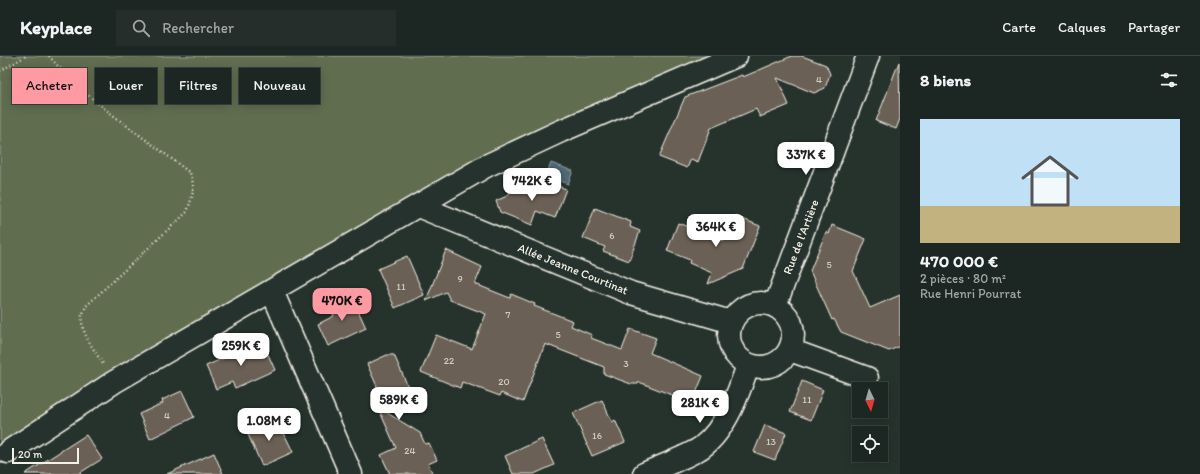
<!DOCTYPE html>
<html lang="fr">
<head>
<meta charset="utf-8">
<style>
  body { margin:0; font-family:Itim,sans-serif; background:#252e2a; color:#f1f3f6; height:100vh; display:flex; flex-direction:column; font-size:15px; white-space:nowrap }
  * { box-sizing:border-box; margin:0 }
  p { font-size:13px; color:#a0a5a5 }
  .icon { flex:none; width:22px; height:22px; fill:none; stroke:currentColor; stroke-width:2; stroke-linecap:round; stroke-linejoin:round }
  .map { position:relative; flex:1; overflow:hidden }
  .panel { display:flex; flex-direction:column; background:#1c2622; width:300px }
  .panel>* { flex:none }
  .top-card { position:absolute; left:12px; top:12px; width:380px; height:36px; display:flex; gap:8px }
  .needle { width:26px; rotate:175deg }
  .fabs { position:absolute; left:852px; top:326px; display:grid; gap:8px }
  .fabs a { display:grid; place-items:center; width:36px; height:36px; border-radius:0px; background:#1c2622; box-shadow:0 2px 10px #0003,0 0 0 1px #3a4340; font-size:20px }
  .scale { position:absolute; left:12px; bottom:10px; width:67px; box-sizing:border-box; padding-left:4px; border:2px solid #f4f1e8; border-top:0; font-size:11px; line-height:14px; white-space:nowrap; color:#f4f1e8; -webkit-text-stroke:3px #26332d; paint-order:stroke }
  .price { position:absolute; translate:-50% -34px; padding:0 9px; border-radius:8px; background:#fff; color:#222; font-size:13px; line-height:26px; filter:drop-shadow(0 1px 2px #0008) }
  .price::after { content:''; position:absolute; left:50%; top:24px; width:12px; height:9px; margin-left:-6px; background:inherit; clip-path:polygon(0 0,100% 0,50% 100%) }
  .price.current { background:#ff9aa2; color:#111 }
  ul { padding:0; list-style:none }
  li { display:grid; align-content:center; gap:8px; height:212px; padding:0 20px }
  li span { display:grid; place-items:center; height:124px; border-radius:0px; color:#555 }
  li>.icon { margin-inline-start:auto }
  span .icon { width:72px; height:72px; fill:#fffc; stroke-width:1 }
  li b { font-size:17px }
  h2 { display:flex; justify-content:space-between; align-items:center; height:48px; padding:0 20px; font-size:17px }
  .chip { padding:0 14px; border-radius:0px; background:#1c2622; box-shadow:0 2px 10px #0003,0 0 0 1px #3a4340; font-size:14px; line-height:36px }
  .chip.current { background:#ff9aa2; color:#111 }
  header { display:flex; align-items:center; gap:24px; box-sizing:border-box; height:56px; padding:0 20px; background:#1c2622; border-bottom:1px solid #3a4340 }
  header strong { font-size:19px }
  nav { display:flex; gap:22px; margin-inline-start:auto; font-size:14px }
  .search { width:280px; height:36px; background:#252e2a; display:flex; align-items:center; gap:10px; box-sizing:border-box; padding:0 14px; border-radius:0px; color:#a0a5a5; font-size:15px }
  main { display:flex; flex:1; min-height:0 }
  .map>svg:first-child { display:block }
</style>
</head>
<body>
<header>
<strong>Keyplace</strong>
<div class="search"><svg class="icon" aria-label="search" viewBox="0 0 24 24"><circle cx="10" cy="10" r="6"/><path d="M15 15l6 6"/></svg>Rechercher</div>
<nav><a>Carte</a><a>Calques</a><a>Partager</a></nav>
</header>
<main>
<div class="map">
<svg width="900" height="418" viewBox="0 0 900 418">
  <rect width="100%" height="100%" fill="#26332d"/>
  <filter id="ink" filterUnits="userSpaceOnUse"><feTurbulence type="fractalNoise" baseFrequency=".025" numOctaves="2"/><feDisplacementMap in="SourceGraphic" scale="8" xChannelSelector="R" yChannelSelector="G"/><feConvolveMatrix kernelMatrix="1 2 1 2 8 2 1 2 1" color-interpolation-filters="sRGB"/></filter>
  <g filter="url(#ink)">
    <path fill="#606d4f" stroke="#aaaf9c" d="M0,0H711L561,75L0,402Z"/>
    <path fill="#506874" stroke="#929fa2" d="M551,107L573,115L568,128L546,120Z"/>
    <g fill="#6b6154" stroke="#f4f1e8">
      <path d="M792,0H802L826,9L830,18L825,32L814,37L777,22L789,49L760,61L756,53L711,72L698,106L691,103L687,112L659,101L685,41L742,19L743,21Z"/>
      <path d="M899,6L900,63L896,73L876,65Z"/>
      <path d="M528,124L546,132L548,126L566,133L555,162L537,155L532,169L500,156L496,145L507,140L514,131L524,134Z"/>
      <path d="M595,152L631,166L630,171L640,175L629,205L603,195L605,191L583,182Z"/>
      <path d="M735,160L760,170L743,213L708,228L712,217L689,207L690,204L667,195L678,167L724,185Z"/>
      <path d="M832,169L866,183L853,215L870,252L900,239V290L889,295L841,276L834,263L832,264L810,215L826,176L829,178Z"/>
      <path d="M446,194L482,211L475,228L510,242L511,238L535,248L534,250L573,265L571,270L592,279L591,282L622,294L630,273L656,282L650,297L703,320L692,347L639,326L638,328H631L604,318V311L545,288L523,346L501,337L500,340L462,326L460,332L421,316L436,279L472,293L486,258L450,244L446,236L426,245Z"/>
      <path d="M407,200L424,239L395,252L378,213Z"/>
      <path d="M351,239L366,272L328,290L318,268L334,260L329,250Z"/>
      <path d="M262,285L275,314L235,332L232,326L216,333L206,310Z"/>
      <path d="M387,299H394L413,342L384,355L420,377L425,388L429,387L437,404L428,408L433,418H390L381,399L396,392L373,340L380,337L367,308Z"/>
      <path d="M802,325L823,334L811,364L790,356Z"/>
      <path d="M182,335L194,361L150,383L139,358L163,347L162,344Z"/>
      <path d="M602,344L612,366L615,364L625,386L592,400L573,357Z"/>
      <path d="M268,364L272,373L280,369L293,396L262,410L246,374Z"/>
      <path d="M765,369L786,377L775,404L754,396Z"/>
      <path d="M86,379L102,403L78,418H25Z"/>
      <path d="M542,383L554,409L534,418H513L505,400Z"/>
      <path d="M214,397L223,418H167Z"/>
    </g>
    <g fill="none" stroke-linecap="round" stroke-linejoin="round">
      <g stroke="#f4f1e8" stroke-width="25">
        <g id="street">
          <path d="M418,150L631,237L731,266"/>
          <path d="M272,235L351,418"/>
          <circle cx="761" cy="279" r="32"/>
          <path d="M775,250L868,0"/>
          <path d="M790,294L867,322"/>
          <path d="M8,396L114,326L486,110L561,75L736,0"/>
          <path d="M644,418C659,411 690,400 702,391C726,373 739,336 748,309"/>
        </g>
      </g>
      <g stroke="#f4f1e8" stroke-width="2.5" stroke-dasharray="1 3" stroke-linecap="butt">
        <path d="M49,0C89,47 142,79 190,117C196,132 192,141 187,156L86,250C85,253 83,257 82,260C80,276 95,295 103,308"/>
        <path d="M0,15L26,0"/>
      </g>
      <use href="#street" stroke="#26332d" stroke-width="22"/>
    </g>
  </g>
  <g text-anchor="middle" stroke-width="3" stroke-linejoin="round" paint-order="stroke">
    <g font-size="10" fill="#d2cdc3">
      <text x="819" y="27">4</text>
      <text x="612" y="183">6</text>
      <text x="829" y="212">5</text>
      <text x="460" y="226">9</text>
      <text x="401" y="234">11</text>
      <text x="508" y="262">7</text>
      <text x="558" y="282">5</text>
      <text x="449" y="308">22</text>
      <text x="626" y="311">3</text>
      <text x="504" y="329">20</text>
      <text x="807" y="347">11</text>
      <text x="167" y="363">4</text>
      <text x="597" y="383">16</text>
      <text x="771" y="389">13</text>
      <text x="410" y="398">24</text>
    </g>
    <g font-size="12" fill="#f4f1e8" stroke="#26332d">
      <text transform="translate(801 181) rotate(-69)" y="4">Rue de l'Artière</text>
      <text transform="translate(573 213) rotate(22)" y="4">Allée Jeanne Courtinat</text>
    </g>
  </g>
</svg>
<div class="fabs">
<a><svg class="needle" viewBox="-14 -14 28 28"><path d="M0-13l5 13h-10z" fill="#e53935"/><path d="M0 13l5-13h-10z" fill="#a0a5a5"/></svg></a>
<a><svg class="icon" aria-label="locate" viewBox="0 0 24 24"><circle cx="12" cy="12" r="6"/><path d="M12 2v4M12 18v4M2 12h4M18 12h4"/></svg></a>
</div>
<div class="scale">20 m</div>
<b class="price" style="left:806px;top:120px">337K €</b>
<b class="price" style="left:532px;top:146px">742K €</b>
<b class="price" style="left:716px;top:192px">364K €</b>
<b class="price current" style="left:342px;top:266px">470K €</b>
<b class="price" style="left:241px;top:311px">259K €</b>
<b class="price" style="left:399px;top:365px">589K €</b>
<b class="price" style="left:700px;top:368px">281K €</b>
<b class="price" style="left:269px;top:386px">1.08M €</b>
<div class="top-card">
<a class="chip current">Acheter</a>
<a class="chip">Louer</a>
<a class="chip">Filtres</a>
<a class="chip">Nouveau</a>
</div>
</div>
<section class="panel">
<h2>8 biens<svg class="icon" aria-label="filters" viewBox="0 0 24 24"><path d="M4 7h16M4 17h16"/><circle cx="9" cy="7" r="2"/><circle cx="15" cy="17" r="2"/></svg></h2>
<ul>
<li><span style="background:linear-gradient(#bfe0f5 70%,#c2b280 0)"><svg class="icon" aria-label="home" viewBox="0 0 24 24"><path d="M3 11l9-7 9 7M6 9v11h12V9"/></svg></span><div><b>470 000 €</b><p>2 pièces · 80 m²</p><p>Rue Henri Pourrat</p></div></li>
</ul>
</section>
</main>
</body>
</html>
